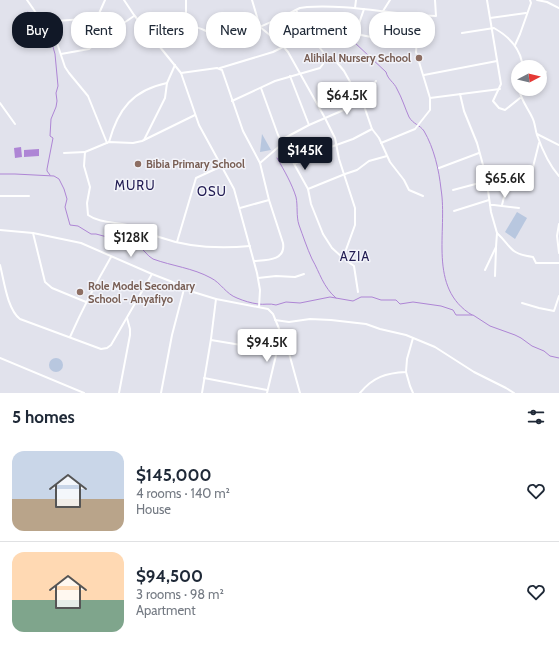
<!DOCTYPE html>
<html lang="en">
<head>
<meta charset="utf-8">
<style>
  body { margin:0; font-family:Cabin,sans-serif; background:#f6f6f7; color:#1f2937; height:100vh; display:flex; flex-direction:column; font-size:15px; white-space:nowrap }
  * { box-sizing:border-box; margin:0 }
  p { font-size:13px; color:#747a83 }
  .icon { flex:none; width:22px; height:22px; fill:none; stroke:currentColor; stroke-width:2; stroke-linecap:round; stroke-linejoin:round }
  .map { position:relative; height:393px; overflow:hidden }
  .sheet { display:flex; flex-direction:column; background:#fff; flex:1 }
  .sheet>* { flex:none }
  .banner { position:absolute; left:12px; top:12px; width:535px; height:36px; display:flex; gap:8px }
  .needle { width:26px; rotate:83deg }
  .buttons { position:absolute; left:511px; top:60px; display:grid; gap:8px }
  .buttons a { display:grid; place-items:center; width:36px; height:36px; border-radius:50%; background:#fff; box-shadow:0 2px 6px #0003; font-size:20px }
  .price { position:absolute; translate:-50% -34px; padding:0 9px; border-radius:4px; background:#fff; color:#222; font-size:13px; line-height:26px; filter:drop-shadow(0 1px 2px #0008) }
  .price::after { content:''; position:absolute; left:50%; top:24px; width:12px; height:9px; margin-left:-6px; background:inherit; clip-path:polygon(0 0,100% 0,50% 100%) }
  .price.on { background:#111827; color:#fff }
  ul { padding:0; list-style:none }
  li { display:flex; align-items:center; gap:12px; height:100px; padding:0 12px }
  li+li { border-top:1px solid #e0e1e3 }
  li span { display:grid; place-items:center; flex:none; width:112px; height:80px; border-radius:12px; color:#555 }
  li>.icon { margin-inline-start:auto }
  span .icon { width:48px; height:48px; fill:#fffc; stroke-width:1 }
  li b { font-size:17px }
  h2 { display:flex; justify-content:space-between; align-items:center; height:48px; padding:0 12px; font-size:17px }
  .chip { padding:0 14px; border-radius:16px; background:#fff; box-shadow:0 2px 6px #0003; font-size:14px; line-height:36px }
  .chip.on { background:#111827; color:#fff }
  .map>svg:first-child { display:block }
</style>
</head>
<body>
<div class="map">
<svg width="559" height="393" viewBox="0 0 559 393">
  <rect width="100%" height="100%" fill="#e1e2ec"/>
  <g fill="#b8c7df">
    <path d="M262,134L271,150L260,152Z"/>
    <path d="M517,212L527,218L515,239L505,232Z"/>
    <circle cx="56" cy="365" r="7"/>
  </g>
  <g fill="#ae85d5">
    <path d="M21,147L22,157L15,158L14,148Z"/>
    <path d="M39,149V156L24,157V150Z"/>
  </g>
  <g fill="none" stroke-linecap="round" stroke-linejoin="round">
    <g stroke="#ae85d5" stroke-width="1">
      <path d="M28,12L35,25L53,47L55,54L58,86L56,93L57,101L56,107L51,119L50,136L53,138L47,169V171L50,175"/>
      <path d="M312,13L323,21L330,22L340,32L354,42L386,72C388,80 394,82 397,89C402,98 405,108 409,117C413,124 420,125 424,131C434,148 439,170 441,189C448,231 427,288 472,315"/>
      <path d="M277,158C284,170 292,184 296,197C298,206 296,216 299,225C303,236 307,248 312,259C320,273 323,287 336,298"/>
      <path d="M0,174H15L54,176L59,179L64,189L67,199L65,207L70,225L78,226L91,234H96L137,245C143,248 147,256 153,259C172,266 193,268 211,278C221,283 226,294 237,298C244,301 251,303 258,304C264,305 270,303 276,305L286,302L300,303L330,297L353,301L361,297H372L381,300H396L400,304L413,302L441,306L453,310L456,315H473L490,326L515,335L521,338L532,346L544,351L550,356L559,358"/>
    </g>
    <g stroke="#fff" stroke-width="2">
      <path d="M27,0L57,43L65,67L69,73L88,96L107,143"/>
      <path d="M124,0L134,15L181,73L199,125L234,189L257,273L260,290L259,307"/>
      <path d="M252,0L260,27L282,45L288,52L325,118L335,138L339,159L355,208V225L343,258L354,266L358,292"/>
      <path d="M487,0L501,84L493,101L499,108L505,110L520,98"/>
      <path d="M537,0L547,2L559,8"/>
      <path d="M355,8L356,0"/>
      <path d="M364,9C362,16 355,29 361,35L416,46"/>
      <path d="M296,10L305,28L323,52L335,60L344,71L354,89L362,100L372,129L379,138L390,162L404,180L409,190L423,196"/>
      <path d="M383,11L390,0"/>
      <path d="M97,18L105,0"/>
      <path d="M490,18L526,13"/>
      <path d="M139,21C161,12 183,22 204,30C210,33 216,36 222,35C250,35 275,20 300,8L307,7C350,4 393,15 436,16L435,0"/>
      <path d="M43,22L97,18L107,33"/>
      <path d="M186,23V0"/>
      <path d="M462,33L494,28C508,36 519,47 522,62L536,67"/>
      <path d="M515,45L520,34L531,3L530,0"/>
      <path d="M61,54L89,49L107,33L115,29L134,16"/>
      <path d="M220,68L273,52L283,47"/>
      <path d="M540,69L546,72"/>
      <path d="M181,73L217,68L222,70L243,131L260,163L269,200L283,243C286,261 266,260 254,261"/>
      <path d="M424,75L497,61"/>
      <path d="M290,76L309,125"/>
      <path d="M518,81V85"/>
      <path d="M261,88L278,135L308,189L311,204L323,234L332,248L343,258"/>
      <path d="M519,89C521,100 527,107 532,117C535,122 535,129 537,135C542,149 549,165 559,176"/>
      <path d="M358,94L371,88L376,81"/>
      <path d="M460,94L464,111L477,143L486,176L491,212L497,233L496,247L485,270"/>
      <path d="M430,98L500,89"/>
      <path d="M232,101L275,81L320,68L323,64L327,56"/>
      <path d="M0,103L15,124"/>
      <path d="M195,115L142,141L133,143L109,142L85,152L84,166L90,187L87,203L88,215C99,223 115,222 127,225C138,228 148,234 159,237C187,247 220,249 250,246"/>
      <path d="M537,134L559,145"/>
      <path d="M144,140L165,98L167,83L175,65"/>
      <path d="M281,140L309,125L362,102"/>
      <path d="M109,142C118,109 133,90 167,83"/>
      <path d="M381,143L415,129L430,110V98L416,52L419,16"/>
      <path d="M64,153L85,152"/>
      <path d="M260,163L282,144"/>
      <path d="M295,164L314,153L353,139L372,129"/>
      <path d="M439,168L479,153"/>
      <path d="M532,171L539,143"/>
      <path d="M308,189L345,174L357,170L369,161L387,156"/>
      <path d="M453,190L487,181"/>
      <path d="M0,196H29"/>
      <path d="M490,205H494L519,208"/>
      <path d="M502,205L505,193"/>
      <path d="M240,208L269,200"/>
      <path d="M454,211L489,200"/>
      <path d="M559,224L557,236L559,253"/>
      <path d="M0,230L33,233L81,243L152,274L170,281L190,291L216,299L268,309L273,314L289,353L300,393"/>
      <path d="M33,233L45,282L52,288L86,302"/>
      <path d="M497,233C513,248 508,253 533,257L536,263H559"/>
      <path d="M177,242L196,178L222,166"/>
      <path d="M0,265C4,280 7,309 20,319L101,349L107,348L111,345L152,274"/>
      <path d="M495,276L496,248"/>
      <path d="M258,278L276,276L295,277L304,274"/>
      <path d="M522,303L539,308L554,311L559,296"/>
      <path d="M275,320L289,322L310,319L331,320L366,324L380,329L406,335L435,347L474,372L506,388L514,393"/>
      <path d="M70,337C82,310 96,283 111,257"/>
      <path d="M211,340L277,351"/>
      <path d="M0,358L84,393"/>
      <path d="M406,372L410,386L413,393"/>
      <path d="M204,378L267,390"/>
      <path d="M119,393L130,335V329L127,318"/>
      <path d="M161,393L172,335L184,289"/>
      <path d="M202,393L211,339L216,299"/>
      <path d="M267,393L277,351L281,339"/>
      <path d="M360,393C373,377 386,373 406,372L407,359L413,338"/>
    </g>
  </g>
  <g fill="#8d6e63" stroke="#f2f3f9" stroke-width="1.5">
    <circle cx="419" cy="58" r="4"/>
    <circle cx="138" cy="164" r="4"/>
    <circle cx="80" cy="292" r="4"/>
  </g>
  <g text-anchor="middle" stroke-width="3" stroke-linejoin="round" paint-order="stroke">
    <g font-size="11" font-weight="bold" fill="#785e54" stroke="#f2f3f9" text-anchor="start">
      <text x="411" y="62" text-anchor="end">Alihilal Nursery School</text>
      <text x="146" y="168">Bibia Primary School</text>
      <text x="88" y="290">Role Model Secondary<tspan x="88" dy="13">School - Anyafiyo</tspan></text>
    </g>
    <g font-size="13" letter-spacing="1" fill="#211b52" stroke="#f2f3f9">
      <text x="135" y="190">MURU</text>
      <text x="212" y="196">OSU</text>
      <text x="355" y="261">AZIA</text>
    </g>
  </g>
</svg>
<div class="buttons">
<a><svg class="needle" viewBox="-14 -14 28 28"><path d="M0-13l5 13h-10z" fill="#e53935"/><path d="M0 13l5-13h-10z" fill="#747a83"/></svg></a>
</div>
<b class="price" style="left:347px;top:116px">$64.5K</b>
<b class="price on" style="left:305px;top:171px">$145K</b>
<b class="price" style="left:505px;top:199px">$65.6K</b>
<b class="price" style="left:131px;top:258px">$128K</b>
<b class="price" style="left:267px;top:363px">$94.5K</b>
<div class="banner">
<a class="chip on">Buy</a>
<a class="chip">Rent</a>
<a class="chip">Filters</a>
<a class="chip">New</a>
<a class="chip">Apartment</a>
<a class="chip">House</a>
</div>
</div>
<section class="sheet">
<h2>5 homes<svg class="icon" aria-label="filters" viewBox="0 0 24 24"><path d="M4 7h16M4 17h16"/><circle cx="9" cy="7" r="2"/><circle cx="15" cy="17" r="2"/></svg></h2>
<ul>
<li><span style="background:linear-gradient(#c9d6e8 60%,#b9a48a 0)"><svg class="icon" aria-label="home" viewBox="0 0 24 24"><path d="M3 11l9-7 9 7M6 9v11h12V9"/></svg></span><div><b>$145,000</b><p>4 rooms · 140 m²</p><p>House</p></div><svg class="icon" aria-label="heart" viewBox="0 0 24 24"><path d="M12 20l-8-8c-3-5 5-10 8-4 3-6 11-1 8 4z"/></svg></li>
<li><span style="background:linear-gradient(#ffd9b3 60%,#7fa58c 0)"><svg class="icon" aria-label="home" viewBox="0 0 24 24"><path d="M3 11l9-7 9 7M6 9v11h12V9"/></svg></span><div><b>$94,500</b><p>3 rooms · 98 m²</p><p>Apartment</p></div><svg class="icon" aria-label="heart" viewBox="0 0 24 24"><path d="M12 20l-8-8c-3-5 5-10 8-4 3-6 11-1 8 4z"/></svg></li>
</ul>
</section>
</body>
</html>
